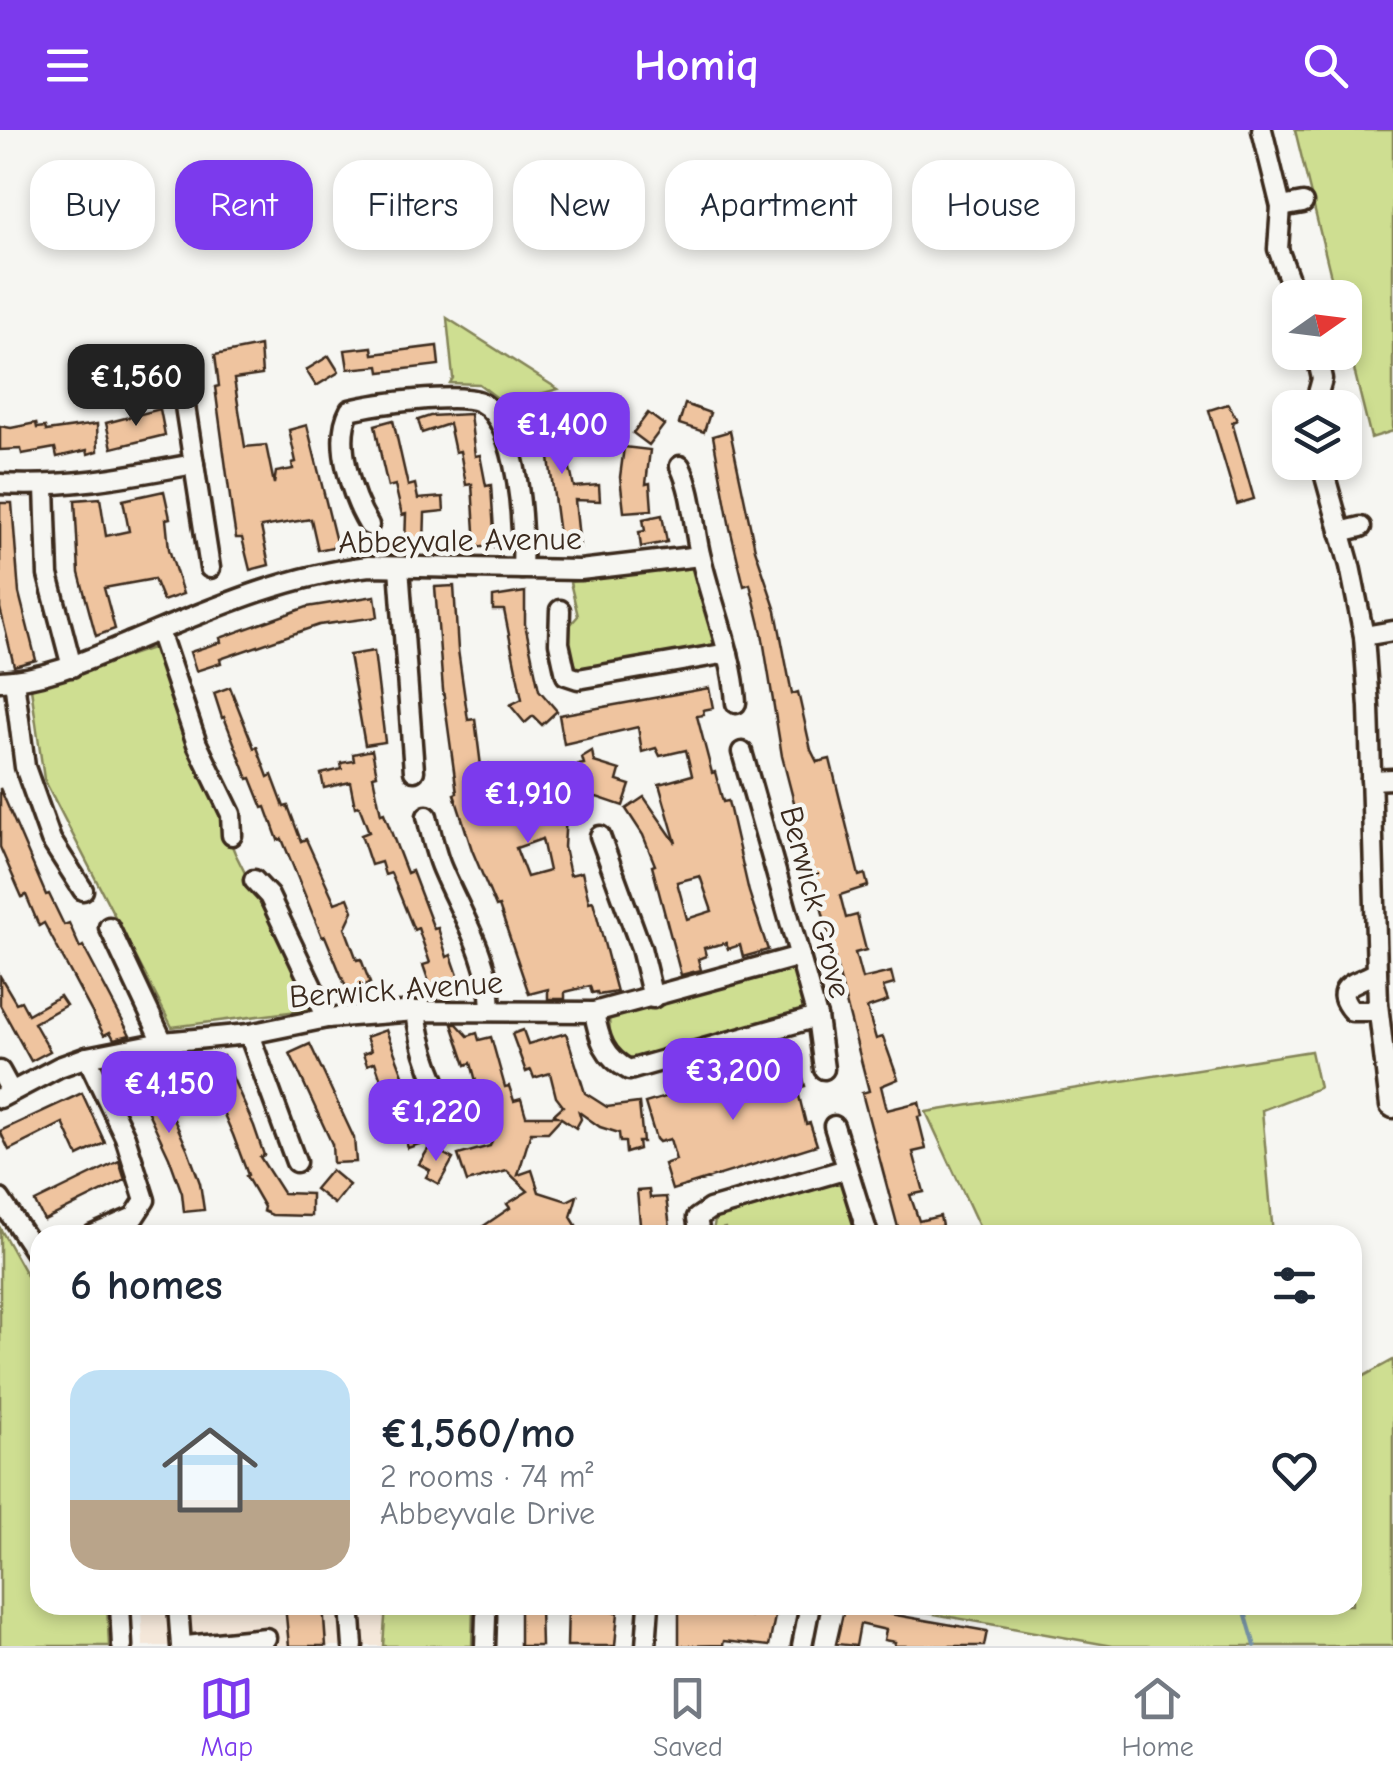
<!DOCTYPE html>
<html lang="en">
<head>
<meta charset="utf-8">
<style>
  body { margin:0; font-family:"Comic Neue",sans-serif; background:#f2f2f3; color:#1f2937; height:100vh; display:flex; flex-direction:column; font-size:38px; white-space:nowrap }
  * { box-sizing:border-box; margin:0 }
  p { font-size:32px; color:#747a83 }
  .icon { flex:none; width:55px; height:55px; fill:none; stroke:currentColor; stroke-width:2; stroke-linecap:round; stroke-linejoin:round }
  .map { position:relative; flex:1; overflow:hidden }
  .side { position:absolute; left:30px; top:1095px; width:1332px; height:390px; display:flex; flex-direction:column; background:#fff; border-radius:30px; box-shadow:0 5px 15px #0003 }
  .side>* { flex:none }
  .guide { position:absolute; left:30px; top:30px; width:1335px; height:90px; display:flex; gap:20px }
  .needle { width:65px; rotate:76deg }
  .fabs { position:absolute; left:1272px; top:150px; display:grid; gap:20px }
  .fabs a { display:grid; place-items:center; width:90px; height:90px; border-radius:20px; background:#fff; box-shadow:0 5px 15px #0003; font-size:50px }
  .price { position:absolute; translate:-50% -85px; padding:0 22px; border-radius:20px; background:#7c3aed; color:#fff; font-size:32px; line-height:65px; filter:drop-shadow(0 2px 5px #0008) }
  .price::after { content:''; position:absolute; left:50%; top:60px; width:30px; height:22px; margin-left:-15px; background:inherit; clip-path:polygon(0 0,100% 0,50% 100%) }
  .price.selected { background:#222; color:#fff }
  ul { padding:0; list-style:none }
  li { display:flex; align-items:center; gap:30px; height:250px; padding:0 40px }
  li+li { border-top:2px solid #e0e1e3 }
  li span { display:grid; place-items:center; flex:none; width:280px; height:200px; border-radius:30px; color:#555 }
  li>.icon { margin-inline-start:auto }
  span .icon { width:120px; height:120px; fill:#fffc; stroke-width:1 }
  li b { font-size:42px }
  h2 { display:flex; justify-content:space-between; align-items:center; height:120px; padding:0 40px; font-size:42px }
  .chip { padding:0 35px; border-radius:30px; background:#fff; box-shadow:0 5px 15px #0003; font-size:35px; line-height:90px }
  .chip.selected { background:#7c3aed; color:#fff }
  header { display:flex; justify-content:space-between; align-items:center; height:130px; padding:0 40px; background:#7c3aed; color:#fff; font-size:45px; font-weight:800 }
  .tab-bar { display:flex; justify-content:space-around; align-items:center; height:140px; border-top:2px solid #e0e1e3; background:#fff; font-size:28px; color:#747a83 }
  .tab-bar a { display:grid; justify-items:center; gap:5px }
  .tab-bar .selected { color:#7c3aed }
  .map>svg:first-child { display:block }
</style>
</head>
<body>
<header><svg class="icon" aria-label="menu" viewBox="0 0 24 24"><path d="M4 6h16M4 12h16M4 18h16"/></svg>Homiq<svg class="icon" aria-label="search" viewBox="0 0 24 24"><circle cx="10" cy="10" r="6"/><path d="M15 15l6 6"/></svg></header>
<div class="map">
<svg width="1393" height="1516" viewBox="0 0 1393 1516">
  <rect width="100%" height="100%" fill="#f6f6f2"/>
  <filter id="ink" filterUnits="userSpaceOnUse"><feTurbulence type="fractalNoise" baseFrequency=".01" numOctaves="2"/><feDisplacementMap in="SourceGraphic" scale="20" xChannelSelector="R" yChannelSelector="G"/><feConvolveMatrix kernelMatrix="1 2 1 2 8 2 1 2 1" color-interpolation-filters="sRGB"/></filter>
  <g filter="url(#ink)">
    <path fill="#f4e7d9" d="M141,1475H386L383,1516H143Z"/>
    <g fill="#cede91" stroke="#848458" stroke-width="2.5">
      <path d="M1295,0H1393V301L1371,308L1345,203V168L1336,167Z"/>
      <path d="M447,188L558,259L505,274L479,254L450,253L453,248Z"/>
      <path d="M696,435L718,514L711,519L580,548L564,502L578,486L570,452Z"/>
      <path d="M155,517L188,610L235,723L313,879L172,897L44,649L31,558Z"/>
      <path d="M789,840L798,842L808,874L805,882L639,932L625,931L611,913L609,889L623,882Z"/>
      <path d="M1311,921L1319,958L1262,980L1273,1105H983L926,982Z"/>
      <path d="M832,1049L845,1050L861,1098L858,1105H727L725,1098L713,1101L716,1085Z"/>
      <path d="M0,1098L40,1169V1475H107L109,1516H0Z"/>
      <path d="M1393,1230V1516H1113L906,1479L908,1475H1352L1353,1252Z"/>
      <path d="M386,1475H473L472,1516H383Z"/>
    </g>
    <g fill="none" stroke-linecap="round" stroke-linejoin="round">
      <path stroke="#7491a3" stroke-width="4" d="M1243,1475L1255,1516"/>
    </g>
    <g fill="#efc49f" stroke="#3b2a1e" stroke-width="2.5" fill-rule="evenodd">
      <path d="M260,216L262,245L234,249L245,317L266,315L274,354L276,342L293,339L292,333L296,332L289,300L307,295L337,416L318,420L311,389L261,397L269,435L250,440L242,408H236L232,382L215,257L219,256L215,225Z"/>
      <path d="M437,216L439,235L380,242L379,236L348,239L345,220L372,217L373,224Z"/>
      <path d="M329,226L339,242L316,256L306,240Z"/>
      <path d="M551,268L557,299L561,298L574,357L599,355L600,371L575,370L580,418L561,420L549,328L532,273Z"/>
      <path d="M685,274L710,283L704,302L679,294Z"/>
      <path d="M1228,274L1237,290L1232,292L1254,369L1237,374L1209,280Z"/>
      <path d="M160,279L165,305L112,318L106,293Z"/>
      <path d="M648,283L664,295L649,315L633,303Z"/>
      <path d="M470,284L475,326L480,325L486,356L491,355L495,417H476L472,354L466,355L460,321L455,322L449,294L422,303L418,290L430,286Z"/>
      <path d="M393,290L408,356L415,354L418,369L443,367L444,381L425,383L424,416L405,415L406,384L402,385L395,355L388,357L382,331L375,295Z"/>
      <path d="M36,293L37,298L45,297L46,301L97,294L98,321L88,324L87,320L57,327L55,318L22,324L21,319L0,320V296L11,298Z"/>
      <path d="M730,301L755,419L776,481L792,564L798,562L811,620L817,632L830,629L859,746L865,744L868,756L840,765L846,788L857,785L866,820L855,823L862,849L891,842L894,854L883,857L888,871L867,878L876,909L883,907L898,949L881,956L887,980L919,972L922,986L918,987L926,1019L913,1022L924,1062L910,1065L919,1091L940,1086L942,1096L921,1101L922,1105H900L862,963L869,961L782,626L762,503L750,454L744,456L730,398L713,306Z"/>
      <path d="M624,317L650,320L646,354L650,353L652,380L624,382L620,347Z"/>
      <path d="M164,361L170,388L166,389L169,419L183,464L163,471L154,449L104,458L115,499L96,506L79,443L75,370L100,368L106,406L129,401L123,370Z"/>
      <path d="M0,373H12L19,463L36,530L14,536L0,478Z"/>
      <path d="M662,385L667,412L641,417L639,402L645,401L643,389Z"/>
      <path d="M454,456L458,520L468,590L475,589L481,636L489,634L503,672L531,663L535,665L538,660L571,681L553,651L558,648L555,643L566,637L584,634L582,627L592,621L594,632L620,640L617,651L630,655L623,676L597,667L566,685L564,717L570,745L582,742L589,772L593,771L617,862L598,865L597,862L592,863L590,856L565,862V869H548V859L529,864L499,776L496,777L472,720L454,664L457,663L443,560L435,457ZM542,709L549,741L527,747L516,718Z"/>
      <path d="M525,462V494L539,560L557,581L542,595L533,586L525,593L510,575L522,569L504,480H493V467Z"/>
      <path d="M375,466L378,487L319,495L220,529L221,533L196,541L190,522L221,512L220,508L307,477Z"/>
      <path d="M374,521L385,612L365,615L349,525Z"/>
      <path d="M230,557L254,618L257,617L268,647L272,645L284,677L288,676L301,711L306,709L335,773L348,768L353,781L345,798L357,830L361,829L370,853L348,862L325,806L322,807L282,709L278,710L266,677L263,678L251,648L248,649L224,587L222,588L214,563Z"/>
      <path d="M709,558L713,578L703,580L704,585L697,586L712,643L715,642L723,672L728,671L749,762L768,820L743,827L740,815L728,819L726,813L704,818L706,826L698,829L701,840L681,845L652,736L655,735L643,705L626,679L644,667L676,713L659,654L692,645L686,620L660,626L656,618L642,622L638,597L564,614L559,585ZM700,746L712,781L687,789L677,752Z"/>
      <path d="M372,620L377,645L373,646L381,684L384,683L407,743L412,741L434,799L438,798L447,827L451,825L462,857L444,864L440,852L430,855L423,835L430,833L418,798L414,800L391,743L385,745L381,732L371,735L361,705L369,702L359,676L355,677L350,652L324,658L321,644L342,639L341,633L354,631L353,624Z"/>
      <path d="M0,658L46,765L49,764L64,795L69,793L80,818L83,816L130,905L114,909L110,902L104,905L44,793L39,796L26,765L22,767L0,717Z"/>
      <path d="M0,846L16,873L21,871L28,884L60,866L66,875L34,893L50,921L31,931L0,875Z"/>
      <path d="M452,894H457L468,906L477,903L479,910L491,907L505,957L509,956L514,971L521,969L526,986H557L554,984L563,976L556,967L550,943L534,948L531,940L526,942L512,904L523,900L528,914L566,903L585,963L607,977L639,973L643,1012H638L639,1019L626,1023L625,1012H620L619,1003L600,997L579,982L581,989L576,998L561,988L548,1002H531L518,1045L532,1040L539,1062L567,1071L577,1066L571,1087L582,1105H550L530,1099L521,1105H488L482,1097L510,1078L507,1074L528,1061L507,1041L467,1052L458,1025L490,1016L499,991L489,960L479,962L471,933L466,935Z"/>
      <path d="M386,900L428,1011L408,1018L398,990L388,994L384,982L391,979L375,932L367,935L363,924L371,921L366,907Z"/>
      <path d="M310,914L354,1008L356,1032L333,1033L332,1014L290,923Z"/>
      <path d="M223,926L254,996L264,1025L260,1027L283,1063L311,1064V1086L272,1085L263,1081L264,1077L246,1046L248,1045L233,1005L202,934Z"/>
      <path d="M798,928L805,956L797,958L806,994L810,993L817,1015L672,1060L664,1034L676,1030L670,1009L659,1012L656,1009L645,973Z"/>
      <path d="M139,930L142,938L149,935L188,1020L200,1053L204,1080L184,1082L182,1063L169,1027L126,935Z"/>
      <path d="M82,963L105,1013L78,1026L63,993L9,1020L0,1001Z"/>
      <path d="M430,1016L453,1029L439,1054L426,1047L430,1040L419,1034Z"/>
      <path d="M119,1031L125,1050L44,1090L35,1072Z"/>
      <path d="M331,1040L349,1055L334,1074L315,1059Z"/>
      <path d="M649,1060L650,1068L666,1067L671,1105H641L637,1061Z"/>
      <path d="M285,1475H323L326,1516H289Z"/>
      <path d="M568,1475H613V1482H618L615,1516H567Z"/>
      <path d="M752,1475L777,1477L769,1516L724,1511L723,1515L679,1516V1479H728V1482L750,1486Z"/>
      <path d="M845,1475H864L890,1484L987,1501L984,1516H894L895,1512L884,1510L886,1500L860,1494L856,1516L836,1514Z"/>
      <path d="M520,1477H540L541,1516H520Z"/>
    </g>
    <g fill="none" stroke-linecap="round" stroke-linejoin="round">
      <g stroke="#3b2a1e" stroke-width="25">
        <g id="minor">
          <path d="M1262,0L1281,77L1278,119L1296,168"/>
          <path d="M1281,77L1303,73"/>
          <path d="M1318,230L1341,223"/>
          <path d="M181,250L210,438"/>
          <path d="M1314,278L1322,249L1316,222"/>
          <path d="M1321,332L1350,436L1364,506L1369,577L1378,874L1390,976L1393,978"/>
          <path d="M680,336C694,365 693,397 701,428C712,476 733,523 736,573"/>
          <path d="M0,354C67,358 128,346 194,334"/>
          <path d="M45,357L48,445L72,537"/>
          <path d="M369,395C352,367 333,311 350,280C374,274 459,262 480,272C520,292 524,401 522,439"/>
          <path d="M1340,402L1361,397"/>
          <path d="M399,437L414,641"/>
          <path d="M560,480L559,513L566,545L578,549L728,523"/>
          <path d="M159,501L197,614L231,684L232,705"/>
          <path d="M1364,506L1393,501"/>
          <path d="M14,550L25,637L51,710L83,760"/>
          <path d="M0,551C48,549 90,529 133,511C211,479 285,446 369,436L580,440L700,426"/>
          <path d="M742,622L817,887L824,939"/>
          <path d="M1371,650L1393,649"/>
          <path d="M427,686C431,704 435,723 442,739C462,786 490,828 491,879"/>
          <path d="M600,706L641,818L653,868"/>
          <path d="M254,750L269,766L327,888"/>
          <path d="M109,797L163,912"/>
          <path d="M1377,842C1359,853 1329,855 1352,881H1372L1378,874"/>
          <path d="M416,881C420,918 436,961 457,991"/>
          <path d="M594,882C599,909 604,927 629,940L817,887"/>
          <path d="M249,904L296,1032"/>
          <path d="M87,927L125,1007L145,1070L134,1087L93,1105"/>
          <path d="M0,941L11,961"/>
          <path d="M0,968L59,937L87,927L163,912L249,904L327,888L416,881L594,882L800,826"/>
          <path d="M834,996L868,1105"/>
          <path d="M0,1069L40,1129"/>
          <path d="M700,1105L697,1088L710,1079L847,1039"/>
          <path d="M120,1475L122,1516"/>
          <path d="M178,1475L181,1516"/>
          <path d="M350,1475L353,1516"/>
          <path d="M186,1516L266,1508"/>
          <path d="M485,1516L486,1486"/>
          <path d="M646,1516L649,1475"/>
          <path d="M802,1516L810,1475"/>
        </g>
      </g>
      <use href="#minor" stroke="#f6f6f2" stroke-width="18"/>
    </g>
  </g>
  <g text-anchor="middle" stroke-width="9" stroke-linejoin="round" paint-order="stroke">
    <g font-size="32" fill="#3b2a1e" stroke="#f6f6f2">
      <text transform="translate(460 410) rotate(-1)" y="11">Abbeyvale Avenue</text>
      <text transform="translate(816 772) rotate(75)" y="11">Berwick Grove</text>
      <text transform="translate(396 859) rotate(-4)" y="11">Berwick Avenue</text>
    </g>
  </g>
</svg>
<div class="fabs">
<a><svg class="needle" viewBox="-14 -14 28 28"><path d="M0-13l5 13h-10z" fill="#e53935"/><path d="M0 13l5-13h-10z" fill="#747a83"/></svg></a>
<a><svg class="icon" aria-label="layers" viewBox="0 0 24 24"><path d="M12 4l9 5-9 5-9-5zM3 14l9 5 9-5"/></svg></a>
</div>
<b class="price selected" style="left:136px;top:299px">€1,560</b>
<b class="price" style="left:562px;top:347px">€1,400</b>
<b class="price" style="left:528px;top:716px">€1,910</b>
<b class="price" style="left:733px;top:993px">€3,200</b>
<b class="price" style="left:169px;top:1006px">€4,150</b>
<b class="price" style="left:436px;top:1034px">€1,220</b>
<div class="guide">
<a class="chip">Buy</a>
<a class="chip selected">Rent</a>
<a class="chip">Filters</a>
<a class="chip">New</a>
<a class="chip">Apartment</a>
<a class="chip">House</a>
</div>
<section class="side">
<h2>6 homes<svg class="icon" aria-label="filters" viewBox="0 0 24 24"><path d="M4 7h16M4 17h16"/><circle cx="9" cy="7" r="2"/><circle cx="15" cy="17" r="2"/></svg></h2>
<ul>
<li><span style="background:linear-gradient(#bfe0f5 65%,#b9a48a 0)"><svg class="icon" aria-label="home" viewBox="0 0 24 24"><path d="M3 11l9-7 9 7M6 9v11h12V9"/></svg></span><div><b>€1,560/mo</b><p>2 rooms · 74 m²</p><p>Abbeyvale Drive</p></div><svg class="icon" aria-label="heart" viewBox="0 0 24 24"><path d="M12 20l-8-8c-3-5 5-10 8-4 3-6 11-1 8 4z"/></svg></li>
</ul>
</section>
</div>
<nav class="tab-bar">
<a class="selected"><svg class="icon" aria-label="map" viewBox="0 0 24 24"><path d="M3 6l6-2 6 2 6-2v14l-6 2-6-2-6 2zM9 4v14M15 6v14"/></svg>Map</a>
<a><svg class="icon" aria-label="saved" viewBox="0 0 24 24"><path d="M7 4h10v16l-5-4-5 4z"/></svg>Saved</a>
<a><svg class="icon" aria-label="home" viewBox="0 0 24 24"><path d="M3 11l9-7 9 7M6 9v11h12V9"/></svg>Home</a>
</nav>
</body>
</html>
